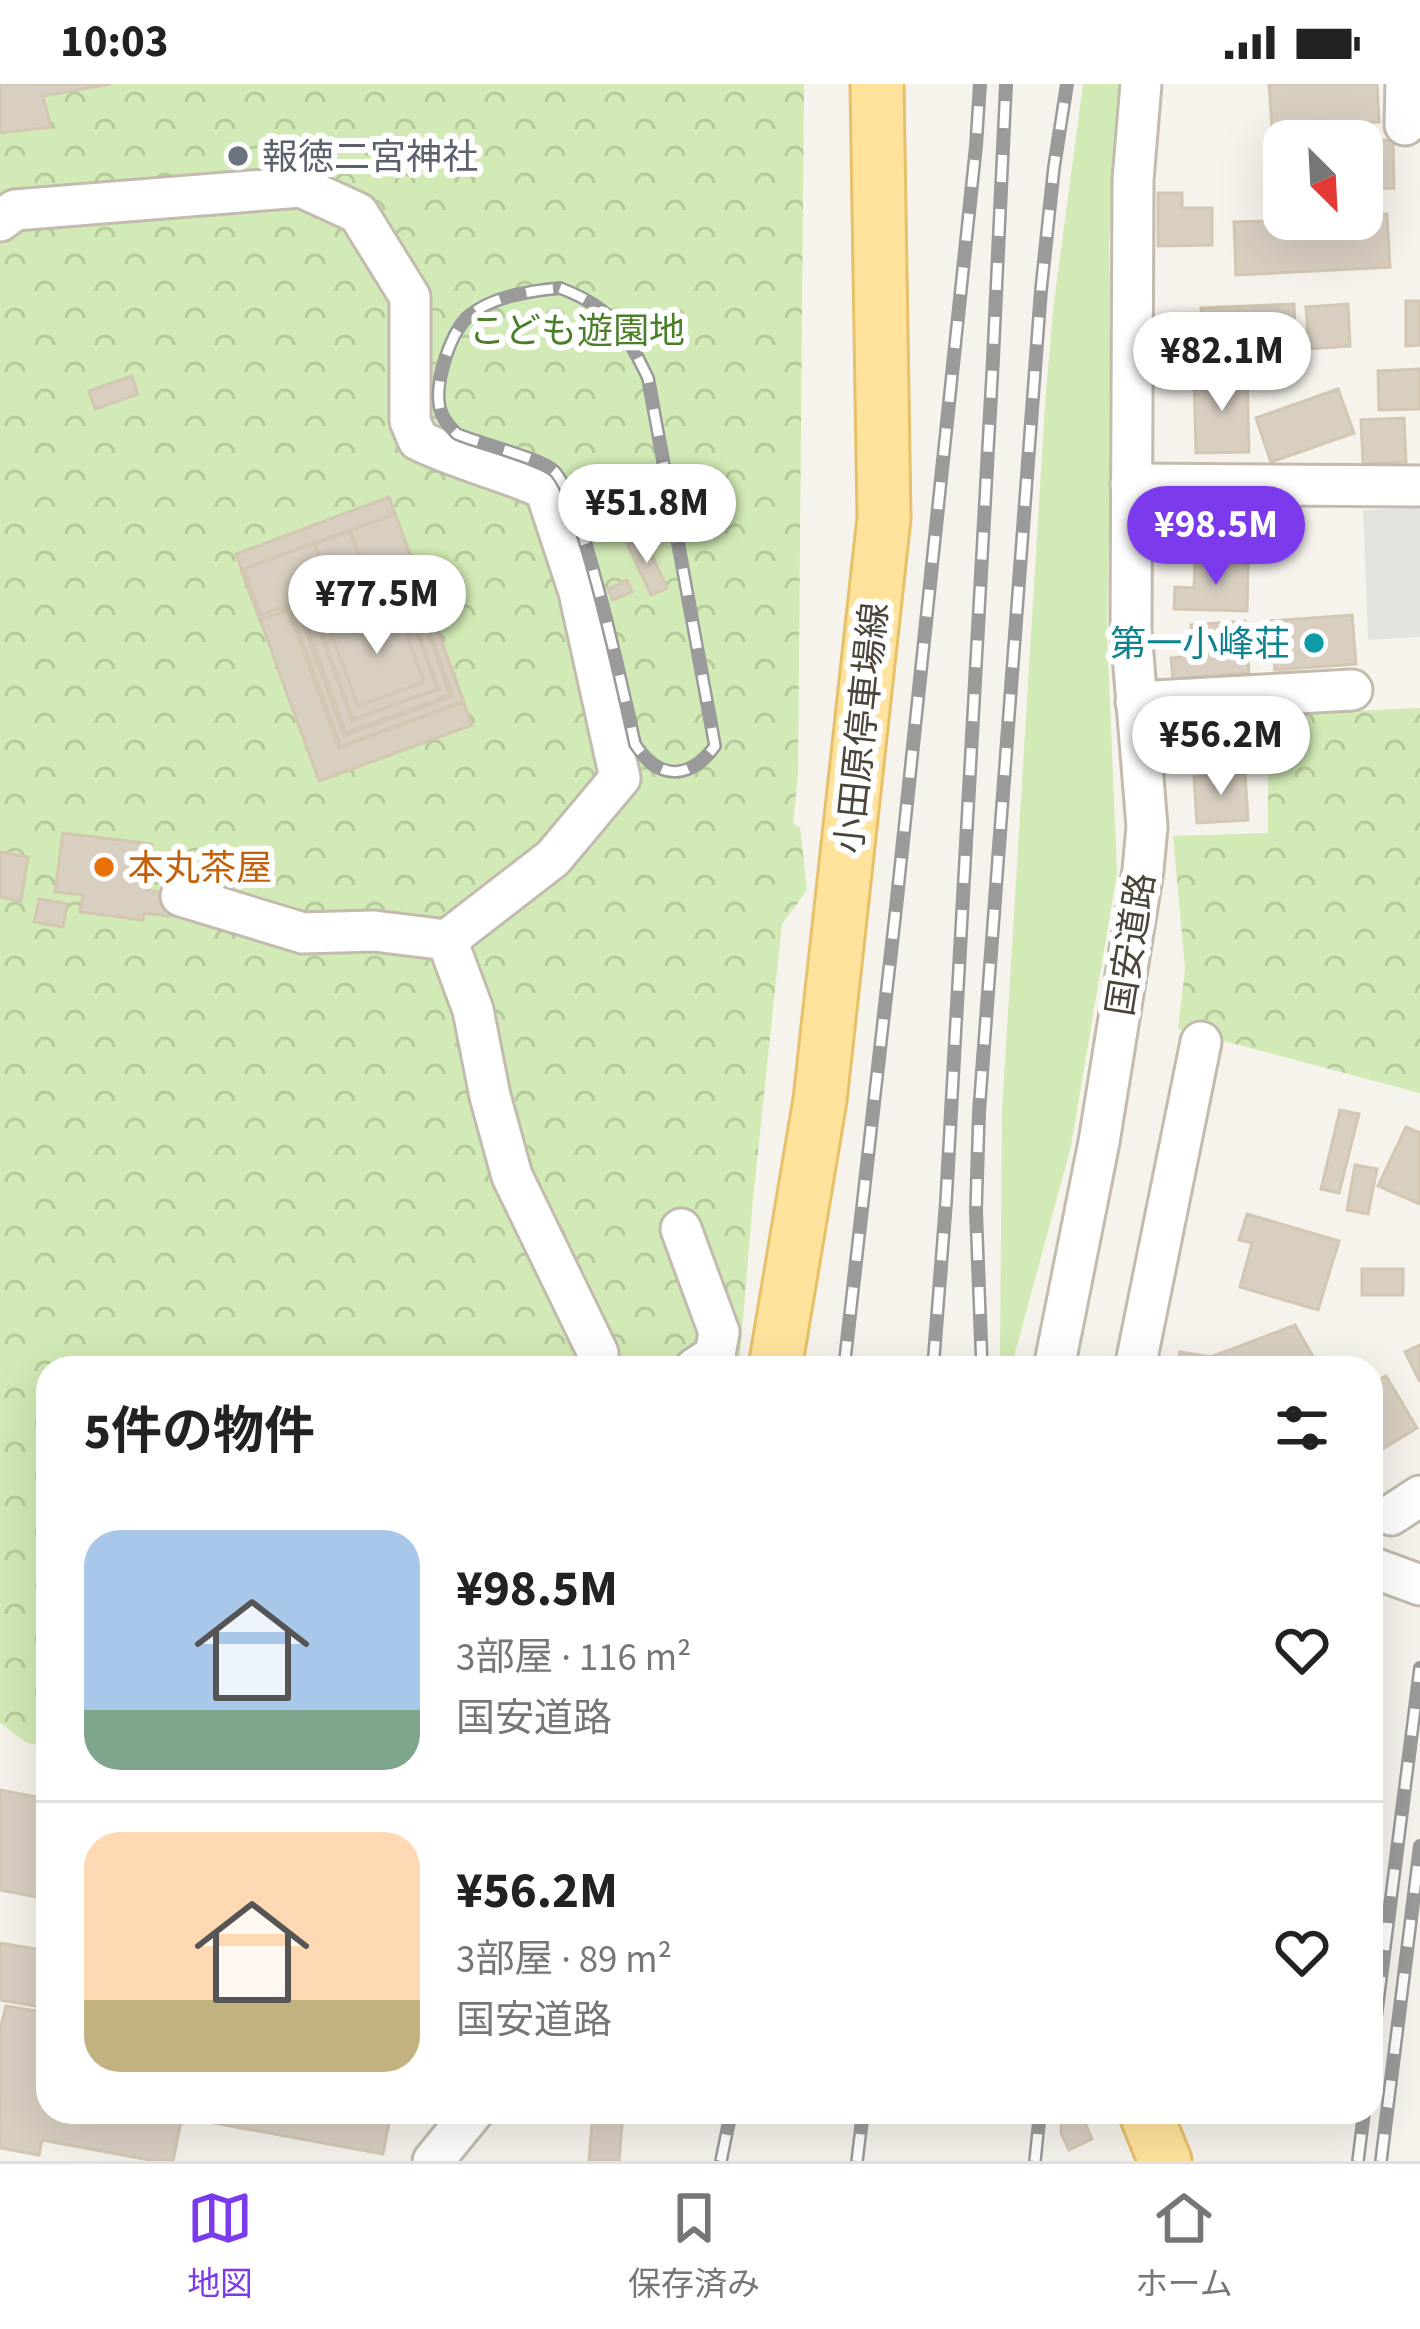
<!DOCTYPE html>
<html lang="ja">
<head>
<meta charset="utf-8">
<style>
  body { margin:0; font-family:"Source Sans 3","Noto Sans JP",sans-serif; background:#f6f6f6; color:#222; height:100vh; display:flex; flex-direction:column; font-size:45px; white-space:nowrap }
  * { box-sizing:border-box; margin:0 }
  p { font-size:39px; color:#767676 }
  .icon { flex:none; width:66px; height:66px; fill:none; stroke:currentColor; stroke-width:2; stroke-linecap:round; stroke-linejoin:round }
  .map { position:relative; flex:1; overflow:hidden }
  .drawer { position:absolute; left:36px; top:1272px; width:1347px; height:768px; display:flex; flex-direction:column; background:#fff; border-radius:36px; box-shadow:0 12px 48px #0002 }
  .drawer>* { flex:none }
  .needle { width:78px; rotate:156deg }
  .tools { position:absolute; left:1263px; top:36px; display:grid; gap:24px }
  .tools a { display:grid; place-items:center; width:120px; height:120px; border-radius:24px; background:#fff; box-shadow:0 12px 48px #0002; font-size:60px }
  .price { position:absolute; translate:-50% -102px; padding:0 27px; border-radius:42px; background:#fff; color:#222; font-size:39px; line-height:78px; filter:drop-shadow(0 3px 6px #0008) }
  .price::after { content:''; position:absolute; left:50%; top:72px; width:36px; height:27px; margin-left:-18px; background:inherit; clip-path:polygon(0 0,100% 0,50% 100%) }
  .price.selected { background:#7c3aed; color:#fff }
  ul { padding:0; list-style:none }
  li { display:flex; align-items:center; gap:36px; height:300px; padding:0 48px }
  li+li { border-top:3px solid #e0e0e0 }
  li span { display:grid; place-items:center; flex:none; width:336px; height:240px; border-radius:36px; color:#555 }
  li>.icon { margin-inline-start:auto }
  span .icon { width:144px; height:144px; fill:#fffc; stroke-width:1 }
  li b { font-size:51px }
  h2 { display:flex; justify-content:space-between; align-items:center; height:144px; padding:0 48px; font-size:51px }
  .status { display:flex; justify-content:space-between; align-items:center; height:84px; padding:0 60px; background:#fff; direction:ltr }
  .status svg { height:33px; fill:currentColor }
  .dock { display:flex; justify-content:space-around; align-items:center; height:168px; border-top:3px solid #e0e0e0; background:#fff; font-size:33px; color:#767676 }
  .dock a { display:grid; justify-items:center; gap:6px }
  .dock .selected { color:#7c3aed }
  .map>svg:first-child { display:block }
</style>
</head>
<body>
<div class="status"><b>10:03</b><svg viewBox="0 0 49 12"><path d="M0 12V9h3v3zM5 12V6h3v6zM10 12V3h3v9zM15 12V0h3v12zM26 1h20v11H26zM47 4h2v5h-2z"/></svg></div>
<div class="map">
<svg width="1420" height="2077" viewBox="0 0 1420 2077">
  <defs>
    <pattern id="forest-crowns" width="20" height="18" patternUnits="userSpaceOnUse" patternTransform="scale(3)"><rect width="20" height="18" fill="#d2eab5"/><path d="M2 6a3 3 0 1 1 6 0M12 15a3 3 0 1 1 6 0" fill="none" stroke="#b6ca9c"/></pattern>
  </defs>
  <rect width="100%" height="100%" fill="#f6f3ec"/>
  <path fill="#d2eab5" d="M1083,0H1121L1109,156L1112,308L1107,547L1117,789L1071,1062L1011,1284H1003L1000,1275L1002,1027L1045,321L1053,226Z"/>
  <g fill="url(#forest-crowns)">
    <path d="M0,0H804L798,690L793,740L800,743L807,806L782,840L753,1115L739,1284H48V1663L27,1659L0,1639Z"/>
    <path d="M1420,624V1009L1178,945L1185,884L1173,752L1268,749V631Z"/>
  </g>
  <path fill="#e5e3e0" d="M1420,423V553L1368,556L1363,426Z"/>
  <g fill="#d8cfc1" stroke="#d3c7b4" stroke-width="3">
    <path d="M0,0H111L43,12L51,43L0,49Z"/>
    <path d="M1269,0H1377L1379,38L1272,44Z"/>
    <path d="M1393,56L1394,104L1362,105V57Z"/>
    <path d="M1284,59V107H1267L1265,60Z"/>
    <path d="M1158,109H1182V124H1212V161L1158,162Z"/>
    <path d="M1387,130L1390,183L1236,191L1234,138L1362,135V131Z"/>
    <path d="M1406,217H1420V261L1406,262Z"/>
    <path d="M1294,220L1296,273L1203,277L1201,224Z"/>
    <path d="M1348,220L1350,262L1309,265L1306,223Z"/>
    <path d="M1420,285V325L1379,326L1378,287Z"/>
    <path d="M1247,290L1249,368L1196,369L1194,291Z"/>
    <path d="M132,292L138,310L95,325L89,307Z"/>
    <path d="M1338,305L1354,349L1271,378L1256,334Z"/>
    <path d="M1404,334L1406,378L1363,380L1361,336Z"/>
    <path d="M389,413L472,641L319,697L236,470Z"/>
    <path d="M1172,421L1247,424L1246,463L1170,460Z"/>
    <path d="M395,430L464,618L339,664L288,526L260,536L241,486Z"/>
    <path d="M350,446L369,501L304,525L284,470Z"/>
    <path d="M349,447L371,503L410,488L455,604L352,645L301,514L344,498L340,489L277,514L264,480Z"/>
    <path d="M643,452L667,504L651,511L627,459Z"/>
    <path d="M314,459L331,505L261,531L244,485Z"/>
    <path d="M1195,478L1248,479L1247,527L1174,525L1175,503L1194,504Z"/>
    <path d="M414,484L463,617L341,662L292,529Z"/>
    <path d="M409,493L453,612L344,652L300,532Z"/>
    <path d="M627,496L632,508L613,516L608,505Z"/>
    <path d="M409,497L450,611L346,649L304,535Z"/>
    <path d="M404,509L439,605L352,636L317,540Z"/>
    <path d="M403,511L437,605L353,635L319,541Z"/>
    <path d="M397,525L424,598L358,622L331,549Z"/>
    <path d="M1352,531L1356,580L1275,586L1271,537Z"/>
    <path d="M1245,537L1249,589L1173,595L1171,574L1193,572L1191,541Z"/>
    <path d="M1249,635L1250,674L1199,677L1196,638Z"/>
    <path d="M1245,689L1248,736L1197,739L1194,693Z"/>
    <path d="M63,749L152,760L146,806L172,810L169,832L144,829L143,836L80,828L83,811L55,808Z"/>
    <path d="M0,768L28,773L21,817L0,813Z"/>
    <path d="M39,815L67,820L63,843L34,838Z"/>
    <path d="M1340,1026L1359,1030L1339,1109L1321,1105Z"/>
    <path d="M1406,1043L1420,1049V1120L1378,1102Z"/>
    <path d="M1355,1081L1377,1085L1368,1130L1347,1126Z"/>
    <path d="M1247,1130L1339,1157L1318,1226L1240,1203L1252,1159L1239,1156Z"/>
    <rect x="1362" y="1185" width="41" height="26"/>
    <path d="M1295,1241L1316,1278L1307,1284H1177L1180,1268L1211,1273Z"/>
    <path d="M1420,1261V1298L1405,1268Z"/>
    <path d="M1386,1292L1417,1344L1371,1372V1300Z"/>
    <path d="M0,1706L48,1715V1815L0,1806Z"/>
    <path d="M0,1859L48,1867V1924L0,1916Z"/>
    <path d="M6,1922L48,1929V2028H391L383,2070L182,2033L173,2077H155L42,2056L39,2071L0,2064V1946Z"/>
    <path d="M593,2028H623L619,2077H589Z"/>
    <path d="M1062,2028H1080L1092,2055L1069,2066L1061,2049Z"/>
  </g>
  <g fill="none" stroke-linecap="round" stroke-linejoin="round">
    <g stroke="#c2bbae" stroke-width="45">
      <g id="minor">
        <path d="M1405,41L1406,0"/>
        <path d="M0,137L15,126L301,103L358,129L410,213V337L418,356C459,376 503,386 545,405L579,508L620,694L553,774L447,856L374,847L303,849L181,812"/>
        <path d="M1131,400L1420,402"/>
        <path d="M1136,618L1352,606"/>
        <path d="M447,856L473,926L490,1012L512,1092L598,1269V1284"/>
        <path d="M681,1145L719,1248L715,1271L695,1284"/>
        <path d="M1054,1284L1099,1058L1143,786L1147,743L1131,546L1133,96L1141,0"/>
        <path d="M1135,1284L1201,958"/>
        <path d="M1391,1431L1420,1412"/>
        <path d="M1371,1483L1420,1501"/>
        <path d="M433,2077L473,2028"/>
      </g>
    </g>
    <g stroke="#e6c16a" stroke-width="57">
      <g id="major">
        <path d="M775,1284L820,1016L884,434L877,0"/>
        <path d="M1145,2028L1165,2077"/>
      </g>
    </g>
    <use href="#minor" stroke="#fff" stroke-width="39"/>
    <use href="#major" stroke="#ffe39c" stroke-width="51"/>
    <g stroke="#9a9a9a" stroke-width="14">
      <g id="rail">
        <path d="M560,204C612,224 624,245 648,294L715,662C689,697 658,696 635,660C625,615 581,408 553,386C536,373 481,360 457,350C448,341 440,332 439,318C436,295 451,246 470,231C494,212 530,207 560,204Z"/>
        <path d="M844,1284L896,824L976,62L980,0"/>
        <path d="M933,1284L946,1118L993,275L1006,0"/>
        <path d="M982,1284L976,1127L979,1028L1041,206L1054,83L1067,0"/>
        <path d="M1371,1973L1420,1584"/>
        <path d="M721,2077L731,2028"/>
        <path d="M857,2077L863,2028"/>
        <path d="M1035,2077L1040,2028"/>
        <path d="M1358,2077L1364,2028"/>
        <path d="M1381,2077L1420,1762"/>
      </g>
    </g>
    <use href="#rail" stroke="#fff" stroke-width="9" stroke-dasharray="27" stroke-linecap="butt"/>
  </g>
  <circle fill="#6b7280" stroke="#fff" stroke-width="4.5" cx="238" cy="72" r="12"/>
  <circle fill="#0f9aa8" stroke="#fff" stroke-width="4.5" cx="1314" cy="559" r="12"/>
  <circle fill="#e8710a" stroke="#fff" stroke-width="4.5" cx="104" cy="783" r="12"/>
  <g text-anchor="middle" stroke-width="12" stroke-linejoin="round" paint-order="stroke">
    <g font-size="36" fill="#5b616d" stroke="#fff" text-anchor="start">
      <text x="262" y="85">報徳二宮神社</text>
    </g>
    <g font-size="36" fill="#4a7f2a" stroke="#fff">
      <text x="577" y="259">こども遊園地</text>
    </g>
    <g font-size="36" fill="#0d838f" stroke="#fff" text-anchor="end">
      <text x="1290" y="572">第一小峰荘</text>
    </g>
    <g font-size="36" fill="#4b4439" stroke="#fff">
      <text transform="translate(861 644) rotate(-84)" y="13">小田原停車場線</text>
      <text transform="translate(1130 860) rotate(-81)" y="13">国安道路</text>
    </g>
    <g font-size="36" fill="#c56008" stroke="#fff" text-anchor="start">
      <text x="128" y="796">本丸茶屋</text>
    </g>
  </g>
</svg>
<div class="tools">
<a><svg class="needle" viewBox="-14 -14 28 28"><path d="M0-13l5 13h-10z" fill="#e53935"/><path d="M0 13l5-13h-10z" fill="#767676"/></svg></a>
</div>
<b class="price" style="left:1222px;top:330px">¥82.1M</b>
<b class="price" style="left:647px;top:482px">¥51.8M</b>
<b class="price selected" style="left:1216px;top:504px">¥98.5M</b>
<b class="price" style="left:377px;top:573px">¥77.5M</b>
<b class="price" style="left:1221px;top:714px">¥56.2M</b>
<section class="drawer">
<h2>5件の物件<svg class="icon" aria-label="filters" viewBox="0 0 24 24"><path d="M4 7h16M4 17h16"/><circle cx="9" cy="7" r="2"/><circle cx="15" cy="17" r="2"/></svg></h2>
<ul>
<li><span style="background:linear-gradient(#a9c7e8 75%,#7fa58c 0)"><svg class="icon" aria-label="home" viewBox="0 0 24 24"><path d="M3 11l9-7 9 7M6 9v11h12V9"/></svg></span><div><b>¥98.5M</b><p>3部屋 · 116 m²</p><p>国安道路</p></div><svg class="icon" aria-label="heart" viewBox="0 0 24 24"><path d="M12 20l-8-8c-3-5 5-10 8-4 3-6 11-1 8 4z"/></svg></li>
<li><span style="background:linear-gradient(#ffd9b3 70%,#c2b280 0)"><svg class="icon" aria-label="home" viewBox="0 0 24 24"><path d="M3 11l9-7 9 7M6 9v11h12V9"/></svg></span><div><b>¥56.2M</b><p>3部屋 · 89 m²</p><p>国安道路</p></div><svg class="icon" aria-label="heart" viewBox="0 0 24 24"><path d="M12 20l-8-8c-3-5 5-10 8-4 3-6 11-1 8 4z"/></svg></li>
</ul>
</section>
</div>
<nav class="dock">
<a class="selected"><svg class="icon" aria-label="map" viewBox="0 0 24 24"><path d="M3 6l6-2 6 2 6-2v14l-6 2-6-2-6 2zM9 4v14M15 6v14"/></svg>地図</a>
<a><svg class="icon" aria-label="saved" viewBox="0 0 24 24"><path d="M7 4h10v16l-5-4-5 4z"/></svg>保存済み</a>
<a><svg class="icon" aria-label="home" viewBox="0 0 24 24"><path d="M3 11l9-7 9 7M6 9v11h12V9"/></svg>ホーム</a>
</nav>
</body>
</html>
